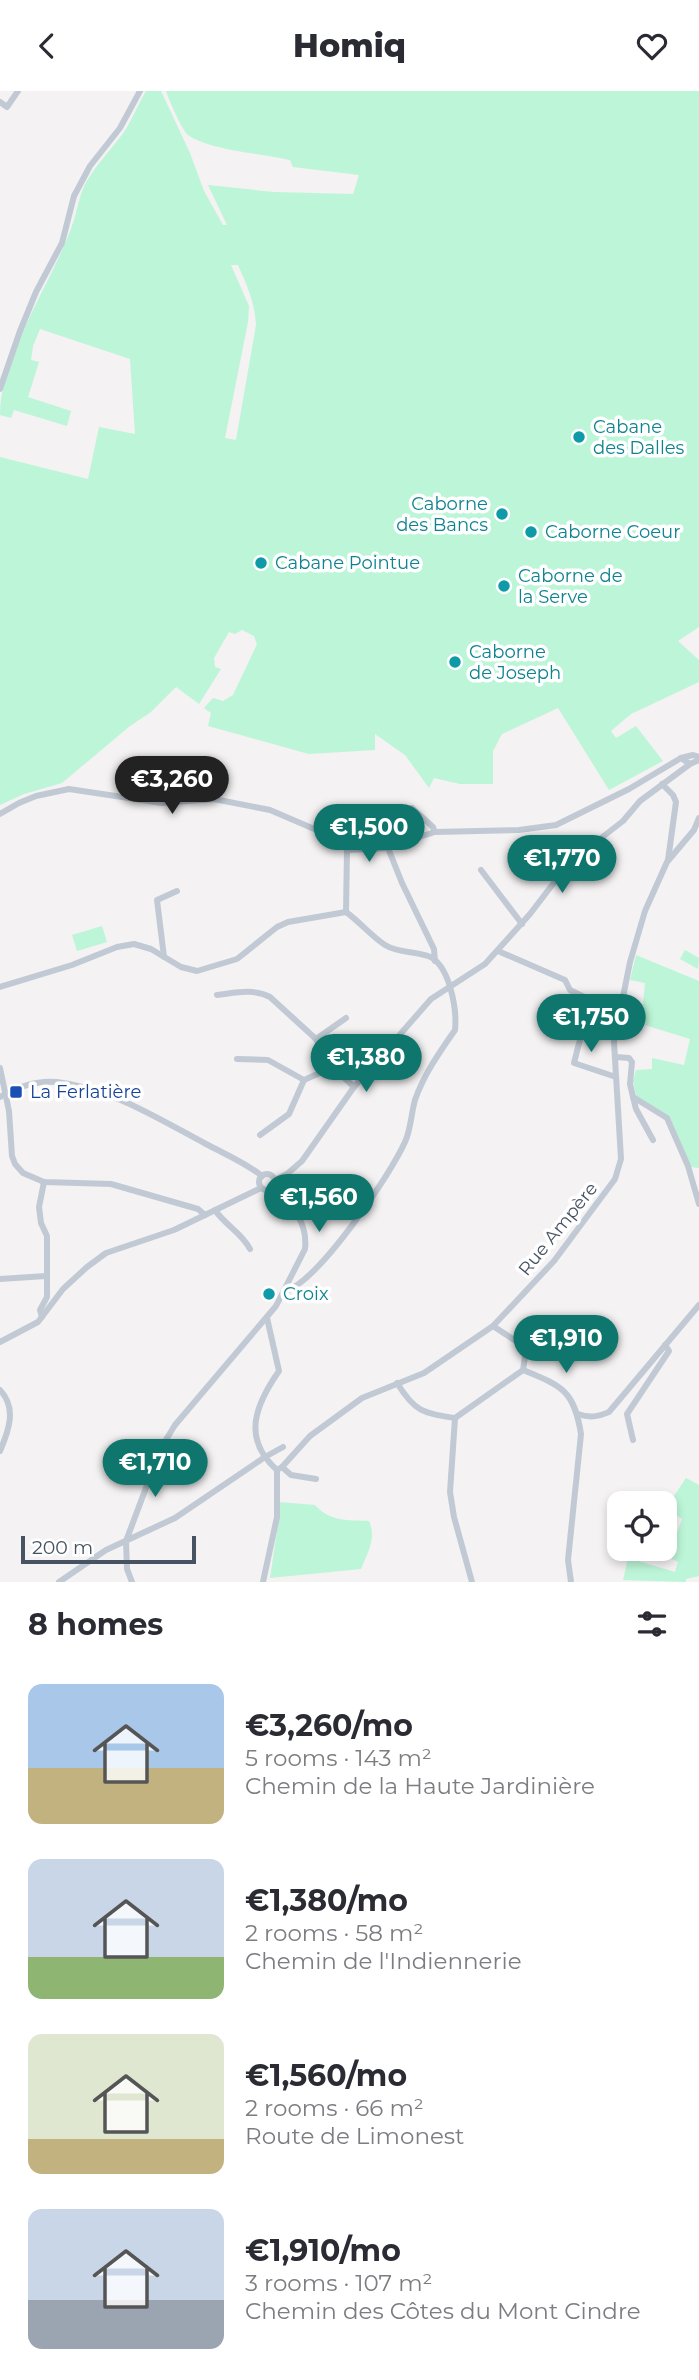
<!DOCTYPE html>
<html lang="en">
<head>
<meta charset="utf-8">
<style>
  body { margin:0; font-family:Montserrat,sans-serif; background:#f7f7f7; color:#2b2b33; height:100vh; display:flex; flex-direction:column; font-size:26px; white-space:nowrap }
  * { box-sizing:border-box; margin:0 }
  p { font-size:23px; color:#7c7c81 }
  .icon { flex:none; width:38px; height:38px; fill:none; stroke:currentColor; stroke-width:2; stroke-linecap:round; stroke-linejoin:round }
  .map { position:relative; height:1491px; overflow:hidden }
  .drawer { display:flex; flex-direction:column; background:#fff; flex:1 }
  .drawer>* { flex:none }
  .buttons { position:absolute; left:607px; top:1400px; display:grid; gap:14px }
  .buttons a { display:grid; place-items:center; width:70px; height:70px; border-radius:14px; background:#fff; box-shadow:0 4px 10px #0003; font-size:35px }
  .scale { position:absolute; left:21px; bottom:18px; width:175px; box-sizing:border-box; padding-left:7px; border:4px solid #475362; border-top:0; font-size:19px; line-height:24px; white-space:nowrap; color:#475362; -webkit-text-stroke:5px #fff; paint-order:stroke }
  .price { position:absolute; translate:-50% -60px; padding:0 16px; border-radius:24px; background:#0f766e; color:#fff; font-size:23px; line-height:46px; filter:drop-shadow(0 2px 4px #0008) }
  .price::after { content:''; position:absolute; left:50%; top:42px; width:21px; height:16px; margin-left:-10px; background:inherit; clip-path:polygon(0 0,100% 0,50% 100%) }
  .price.active { background:#222; color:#fff }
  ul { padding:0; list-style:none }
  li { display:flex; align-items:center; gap:21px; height:175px; padding:0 28px }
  li span { display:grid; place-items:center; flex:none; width:196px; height:140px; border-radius:14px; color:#555 }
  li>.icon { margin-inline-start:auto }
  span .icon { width:84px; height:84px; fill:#fffc; stroke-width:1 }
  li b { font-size:30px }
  h2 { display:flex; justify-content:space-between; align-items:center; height:84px; padding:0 28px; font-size:30px }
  header { display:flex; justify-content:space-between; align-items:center; height:91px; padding:0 28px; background:#fff; font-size:32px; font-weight:800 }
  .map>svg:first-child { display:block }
</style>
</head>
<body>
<header><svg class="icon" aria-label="back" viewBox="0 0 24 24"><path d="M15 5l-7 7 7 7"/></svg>Homiq<svg class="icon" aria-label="heart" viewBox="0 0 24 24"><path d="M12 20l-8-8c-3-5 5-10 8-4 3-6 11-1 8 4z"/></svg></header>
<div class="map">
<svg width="699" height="1491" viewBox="0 0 699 1491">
  <rect width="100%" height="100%" fill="#f4f2f2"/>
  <g fill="#bdf5d8" fill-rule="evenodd">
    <path d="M146,0H161L190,62L204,100L223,134H227L208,94L274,101L353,103L359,84L293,76L290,69C264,63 208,59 188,44C182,39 169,9 166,0H699V536L678,550L699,569V591L631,623L611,640L616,647L636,635L663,670L609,699L558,617L502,643L493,660V693H460L434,687L429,697L405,664L375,643V659L309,663L208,635L211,622L204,617L213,607L223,610L233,604L257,553L254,545L242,539L235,543L229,541L214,567L215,576L221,578L199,613L176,596L151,621L130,635L62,692L24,703L0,714V366L88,388L99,336L135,343L130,268L40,238L33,255L31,269L39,271L28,306L71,320L67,335L14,319L11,327L0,324C0,262 55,188 74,129C79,113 80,99 90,85C101,68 115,54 126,38C133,26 139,12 146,0ZM231,174H238C247,194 255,212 256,234L236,349L225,347L248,231L249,215Z"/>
    <path d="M102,835L107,851L77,860L72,844Z"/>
    <path d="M685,859L699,867L698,878L680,868Z"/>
    <path d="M636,864L699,890V1077L691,1076L670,1026L636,1005L633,990L636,979L652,978V967L684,974L690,948L622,927L625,910L643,913L645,892L630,889Z"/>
    <path d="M686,1387L699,1394V1485L686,1488V1491L623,1489L628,1467L675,1481L678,1471L668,1466L682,1428L666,1417Z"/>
    <path d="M279,1411L315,1414C330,1431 348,1429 369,1430C377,1447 367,1463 361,1478L270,1487L277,1440Z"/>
  </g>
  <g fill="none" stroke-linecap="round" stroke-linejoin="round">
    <g stroke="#c1cad4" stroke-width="6">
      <path d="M0,11L7,16L18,0"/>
      <path d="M0,298L20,240L36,201L62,152L74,105L90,75L120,37L140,0"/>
      <path d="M690,673L681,667L693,664L699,666"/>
      <path d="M662,693L673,704L676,711L668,769"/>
      <path d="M412,717L433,736L435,741"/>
      <path d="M0,723L19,712L36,705L69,698L162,712L214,708L270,719L340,749L347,759"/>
      <path d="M388,757L402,792L434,858L435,870"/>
      <path d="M347,759L388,757L390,755L435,741L519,739L556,734L629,698L681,667"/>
      <path d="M481,779L522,833"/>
      <path d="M498,860L565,889L570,899L613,920L616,931"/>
      <path d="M164,866L157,809L177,800"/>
      <path d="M0,896L72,874L117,856L134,853L151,858L181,876L197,880L237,868L277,836L288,831L346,821"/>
      <path d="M217,904C235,902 253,897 270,906L316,948L333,976L354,996"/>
      <path d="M590,927C581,939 578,957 574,972L616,986"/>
      <path d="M316,948L346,927"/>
      <path d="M616,966L629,967L632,971L630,993L633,1006L667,1027L688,1075L699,1113"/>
      <path d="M237,968L268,969L304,989L333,976"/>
      <path d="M0,977L9,1020L12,1065L15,1073L23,1082L44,1091L111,1093L198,1118L205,1124"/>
      <path d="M0,1006C17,996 36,989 57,991C110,997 159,1028 206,1053C225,1063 246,1072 262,1085"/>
      <path d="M633,1006L636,1018L653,1049"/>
      <path d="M260,1044L289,1023L304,989"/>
      <circle cx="267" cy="1091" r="8"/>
      <path d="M275,1089L287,1083L302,1070L354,996L431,908L485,873L530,823L569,772L623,730L640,710L690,673L699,669"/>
      <path d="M215,1119C225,1134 242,1142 250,1158"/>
      <path d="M0,1188L46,1185"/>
      <path d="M286,1200C320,1188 389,1086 405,1051C411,1038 411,1023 415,1009C424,983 439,962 455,939C457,919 450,873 428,865C414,860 398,862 385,854C371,845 360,831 346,821L347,759"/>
      <path d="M42,1226L40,1219L47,1206V1145L41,1132L39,1116L44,1091"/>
      <path d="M267,1227L279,1280C256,1313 241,1347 277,1379"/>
      <path d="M0,1251L38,1231L63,1198L87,1176L106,1162L174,1139L261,1097"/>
      <path d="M523,1279C562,1295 574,1299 581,1343L568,1469L571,1491"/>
      <path d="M397,1292C415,1321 423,1322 455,1327"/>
      <path d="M0,1299C17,1317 9,1339 0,1360"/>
      <path d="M578,1323C590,1327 597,1326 609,1321L699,1214"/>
      <path d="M455,1327L450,1401L454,1426L472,1491"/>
      <path d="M455,1327L523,1279L526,1259L522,1254L493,1235"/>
      <path d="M633,1349L627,1323L669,1260L665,1254"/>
      <path d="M282,1376L291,1384L316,1388"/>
      <path d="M277,1379L282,1376L310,1345L362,1307L424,1282L493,1235L554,1170L615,1088L621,1068L614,951L630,871L645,820L667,771L694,739L699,727"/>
      <path d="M59,1491L106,1459L175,1427L265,1366L283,1356"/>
      <path d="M132,1491L127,1478L126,1450L161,1357L175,1334L276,1215L305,1158C308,1130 292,1115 273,1097"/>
      <path d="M263,1491L277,1426V1379"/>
    </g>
  </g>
  <g fill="#0f9aa8" stroke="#fff" stroke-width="2.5">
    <circle cx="579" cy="346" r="7"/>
    <circle cx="502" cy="423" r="7"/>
    <circle cx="531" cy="441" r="7"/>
    <circle cx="261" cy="472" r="7"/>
    <circle cx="504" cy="495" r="7"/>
    <circle cx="455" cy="571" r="7"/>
    <circle cx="269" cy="1203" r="7"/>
  </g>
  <rect fill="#1a4fb4" stroke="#fff" stroke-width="2.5" x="9" y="994" width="14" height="14" rx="3.5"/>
  <g text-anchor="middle" stroke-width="7" stroke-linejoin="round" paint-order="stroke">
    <g font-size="18" fill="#0d838f" stroke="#fff" text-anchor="start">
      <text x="593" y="342">Cabane<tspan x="593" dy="21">des Dalles</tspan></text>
      <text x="488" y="419" text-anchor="end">Caborne<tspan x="488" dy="21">des Bancs</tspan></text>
      <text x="545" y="447">Caborne Coeur</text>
      <text x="275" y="478">Cabane Pointue</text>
      <text x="518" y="491">Caborne de<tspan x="518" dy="21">la Serve</tspan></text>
      <text x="469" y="567">Caborne<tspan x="469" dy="21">de Joseph</tspan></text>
      <text x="283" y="1209">Croix</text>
    </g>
    <g font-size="18" fill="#164399" stroke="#fff" text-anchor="start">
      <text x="30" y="1007">La Ferlatière</text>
    </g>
    <g font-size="18" fill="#475362" stroke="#fff">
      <text transform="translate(558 1138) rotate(-51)" y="6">Rue Ampère</text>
    </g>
  </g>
</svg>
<div class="buttons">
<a><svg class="icon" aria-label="locate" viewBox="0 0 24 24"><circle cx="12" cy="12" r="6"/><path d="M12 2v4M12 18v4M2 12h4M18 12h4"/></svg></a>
</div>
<div class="scale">200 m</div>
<b class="price active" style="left:172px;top:725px">€3,260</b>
<b class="price" style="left:369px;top:773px">€1,500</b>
<b class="price" style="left:562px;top:804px">€1,770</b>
<b class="price" style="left:591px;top:963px">€1,750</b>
<b class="price" style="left:366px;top:1003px">€1,380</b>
<b class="price" style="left:319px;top:1143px">€1,560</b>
<b class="price" style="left:566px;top:1284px">€1,910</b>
<b class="price" style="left:155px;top:1408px">€1,710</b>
</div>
<section class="drawer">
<h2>8 homes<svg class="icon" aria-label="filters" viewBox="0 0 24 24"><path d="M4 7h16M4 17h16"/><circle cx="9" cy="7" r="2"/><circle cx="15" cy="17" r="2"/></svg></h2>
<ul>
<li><span style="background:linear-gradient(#a9c7e8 60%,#c2b280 0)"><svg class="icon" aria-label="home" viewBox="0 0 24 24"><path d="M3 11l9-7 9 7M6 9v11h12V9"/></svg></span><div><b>€3,260/mo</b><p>5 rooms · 143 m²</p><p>Chemin de la Haute Jardinière</p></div></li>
<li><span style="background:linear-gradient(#c9d6e8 70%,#8fb573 0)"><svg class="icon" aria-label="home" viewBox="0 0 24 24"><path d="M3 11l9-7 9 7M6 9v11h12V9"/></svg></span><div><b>€1,380/mo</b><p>2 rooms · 58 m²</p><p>Chemin de l'Indiennerie</p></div></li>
<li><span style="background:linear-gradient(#dfe7d0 75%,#c2b280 0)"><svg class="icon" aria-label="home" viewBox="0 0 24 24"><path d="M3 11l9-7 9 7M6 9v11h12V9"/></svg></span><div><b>€1,560/mo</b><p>2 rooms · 66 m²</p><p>Route de Limonest</p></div></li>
<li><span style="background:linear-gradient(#c9d6e8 65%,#9aa5b1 0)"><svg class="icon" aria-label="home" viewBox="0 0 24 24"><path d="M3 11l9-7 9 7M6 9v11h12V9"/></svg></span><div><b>€1,910/mo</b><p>3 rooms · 107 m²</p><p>Chemin des Côtes du Mont Cindre</p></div></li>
</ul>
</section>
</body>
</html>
